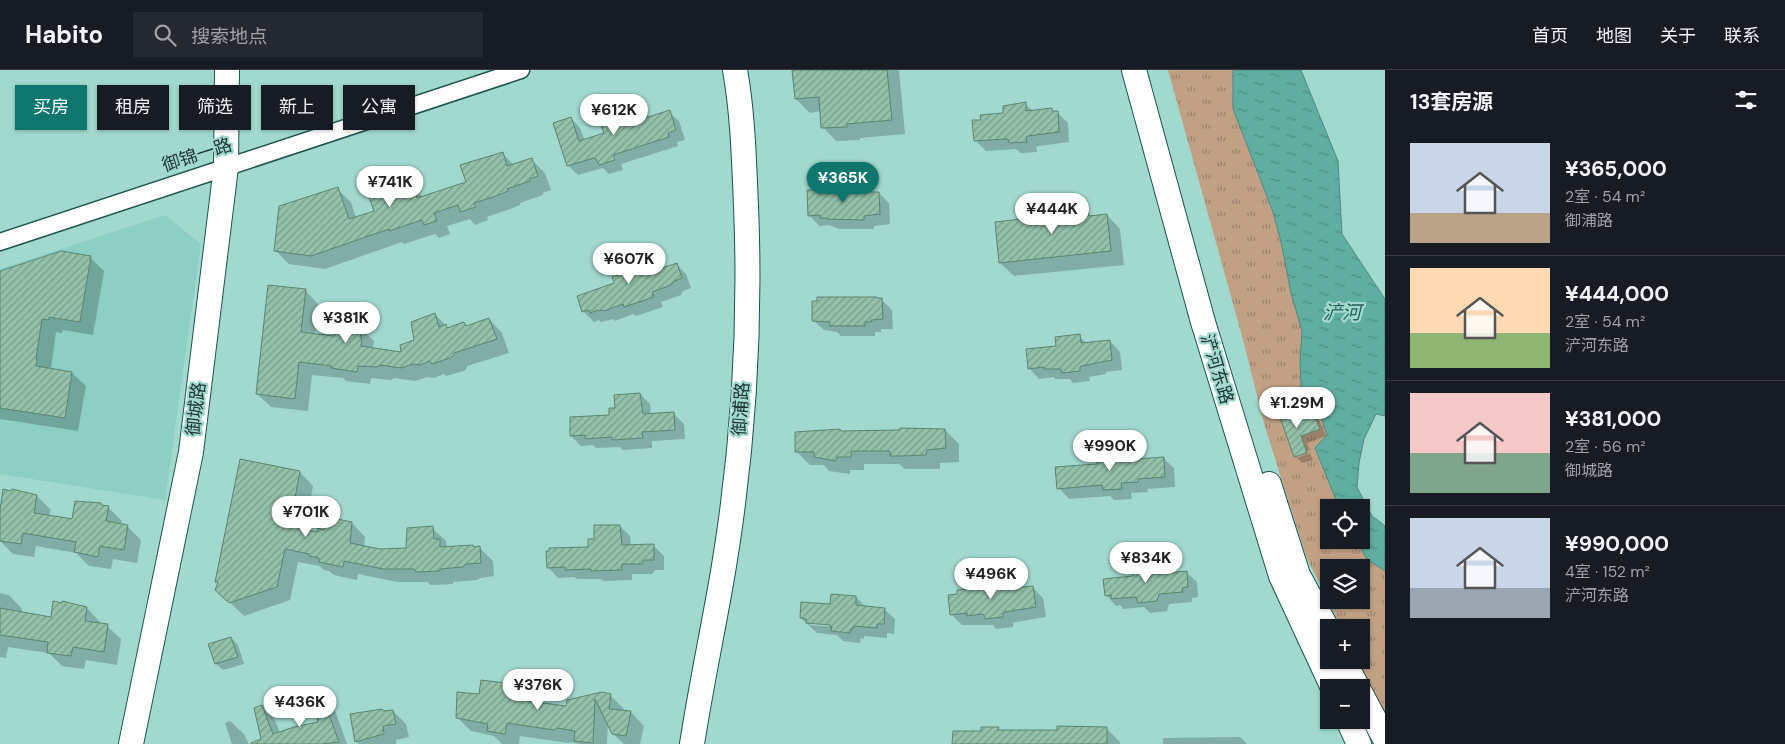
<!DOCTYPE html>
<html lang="zh">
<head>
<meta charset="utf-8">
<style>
  body { margin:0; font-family:"DM Sans","Noto Sans SC",sans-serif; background:#242831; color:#f1f3f6; height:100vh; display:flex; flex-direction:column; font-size:19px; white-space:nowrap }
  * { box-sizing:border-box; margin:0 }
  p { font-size:16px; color:#9ea1a6 }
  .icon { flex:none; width:28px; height:28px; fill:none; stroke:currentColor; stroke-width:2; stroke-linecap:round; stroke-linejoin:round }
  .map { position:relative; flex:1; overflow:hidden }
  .details { display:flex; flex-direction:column; background:#171b24; width:400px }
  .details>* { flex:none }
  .banner { position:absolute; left:15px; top:15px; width:475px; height:45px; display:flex; gap:10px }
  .controls { position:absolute; left:1320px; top:429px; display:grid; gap:10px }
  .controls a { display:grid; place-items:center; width:50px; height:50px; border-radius:0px; background:#171b24; box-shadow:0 1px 4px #0004; font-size:25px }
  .price { position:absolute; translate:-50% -42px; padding:0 11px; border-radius:18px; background:#fff; color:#222; font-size:16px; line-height:32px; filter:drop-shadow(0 1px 2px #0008) }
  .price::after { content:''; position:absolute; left:50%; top:30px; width:15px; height:11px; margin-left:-8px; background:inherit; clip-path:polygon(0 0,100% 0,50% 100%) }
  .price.selected { background:#0f766e; color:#fff }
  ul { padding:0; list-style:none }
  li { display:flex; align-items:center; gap:15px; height:125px; padding:0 25px }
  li+li { border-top:1px solid #363941 }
  li span { display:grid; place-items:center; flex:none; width:140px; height:100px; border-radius:0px; color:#555 }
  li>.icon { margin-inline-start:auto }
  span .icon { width:60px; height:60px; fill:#fffc; stroke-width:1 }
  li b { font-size:21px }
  h2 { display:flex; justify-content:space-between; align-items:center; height:60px; padding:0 25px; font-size:21px }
  .tag { padding:0 18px; border-radius:0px; background:#171b24; box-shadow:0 1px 4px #0004; font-size:18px; line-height:45px }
  .tag.selected { background:#0f766e; color:#fff }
  header { display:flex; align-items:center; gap:30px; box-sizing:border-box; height:70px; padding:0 25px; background:#171b24; border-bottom:1px solid #363941 }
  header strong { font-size:24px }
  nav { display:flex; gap:28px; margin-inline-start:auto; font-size:18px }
  .search { width:350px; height:45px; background:#242831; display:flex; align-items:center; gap:12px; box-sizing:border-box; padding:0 18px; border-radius:0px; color:#9ea1a6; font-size:19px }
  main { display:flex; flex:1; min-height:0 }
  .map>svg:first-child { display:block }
</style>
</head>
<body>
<header>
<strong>Habito</strong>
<div class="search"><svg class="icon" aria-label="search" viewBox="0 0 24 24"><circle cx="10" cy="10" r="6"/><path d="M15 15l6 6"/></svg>搜索地点</div>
<nav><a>首页</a><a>地图</a><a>关于</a><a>联系</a></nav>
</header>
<main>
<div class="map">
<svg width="1385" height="674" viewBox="0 0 1385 674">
  <defs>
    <pattern id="grass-tufts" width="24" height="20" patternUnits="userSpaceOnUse" patternTransform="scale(1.25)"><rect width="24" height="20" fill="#c1a084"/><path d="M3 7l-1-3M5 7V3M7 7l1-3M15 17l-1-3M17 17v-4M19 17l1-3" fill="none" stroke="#9c836d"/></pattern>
    <pattern id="water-ripples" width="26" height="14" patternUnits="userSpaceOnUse" patternTransform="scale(1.25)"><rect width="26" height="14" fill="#5faea1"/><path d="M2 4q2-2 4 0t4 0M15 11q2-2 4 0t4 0" fill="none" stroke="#4e8e84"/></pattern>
    <pattern id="building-hatch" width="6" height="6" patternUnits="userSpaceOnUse" patternTransform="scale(1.25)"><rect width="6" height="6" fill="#93c1aa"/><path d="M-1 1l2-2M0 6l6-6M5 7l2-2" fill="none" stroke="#789e8b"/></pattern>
  </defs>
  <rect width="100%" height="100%" fill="#a1d9cf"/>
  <path fill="#8dcfc4" d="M165,145L201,174L165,430L0,404V199Z"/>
  <path fill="url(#grass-tufts)" fill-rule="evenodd" d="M1168,0H1233V39L1273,142L1281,172L1291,223L1302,261L1300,290L1301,315L1293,331L1317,337L1328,365L1315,379L1339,437L1329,438V470H1356L1367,489L1385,501V647L1356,590H1361V558L1341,557L1306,486L1265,357L1242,266ZM1329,498H1361V530H1329Z"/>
  <path fill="url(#water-ripples)" stroke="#4c8a80" d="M1233,0H1301L1338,91L1342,164L1385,229V346L1376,344L1364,369L1359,393L1357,417L1372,446L1385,456V501L1367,489L1356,470H1361V438L1339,437L1315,378L1327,365L1318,337L1297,343L1293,331L1301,315L1300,291L1302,261L1291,223L1281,172L1273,142L1233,39Z"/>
  <g fill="#0003" fill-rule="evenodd">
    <path d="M793,0H899L905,64L860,68V70L836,71L823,57L821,41L810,43L796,29Z"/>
    <path d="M1025,34L1033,41L1052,40L1054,42H1057L1068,53L1069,72L1039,76L1036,77L1037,82L1021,83L1016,79L986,81L975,70L982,51L1004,44Z"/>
    <path d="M641,38L651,48L669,42L679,51L685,70L677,72L678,76L621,94L623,100L609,104L603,98L578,105L568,95L571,48L580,58L585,71L605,64Z"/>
    <path d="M502,83L514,95L531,89L545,103L551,120L543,123V125L520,133V135L510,139L487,147L488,150L475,155L470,149L447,156L450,164L439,168L435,164L404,174L402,172L325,199L289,194L276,181L337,119L351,132L356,148L376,142L411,115L423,127L467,112Z"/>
    <path d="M870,121L872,123H879L889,133L890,154L874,156V159H839L829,155L819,156L809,145Z"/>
    <path d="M1054,132L1067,145L1088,143L1092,147L1107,145L1120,159L1124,195L1014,206L1000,193L1032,150Z"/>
    <path d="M639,185L649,195L652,203L676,194L686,204L691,218L683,221L681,225L661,232L663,237L636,246L633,244L615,251L614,249L601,252L599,250L594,252L584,242L616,213L620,206Z"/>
    <path d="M90,187L104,201L93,265L63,260L62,263L56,262L51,299L72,303L86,316L78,361L0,349V203Z"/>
    <path d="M305,220L318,234L315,265L335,267L361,258L374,271L373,279L402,283L416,271L435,244L449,259L464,253L467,257L489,249L502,263L509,283L467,296V298L464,301L446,306L444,304L434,308L427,307L415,311L394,308L391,310L371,308L370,314L346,311L343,308L312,305L308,341L271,337L257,324Z"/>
    <path d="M882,230L892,240L893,259H881V262H875V266H841L837,262L824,260L813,250L818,232Z"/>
    <path d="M1079,266L1087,274L1110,271L1120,282L1122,300L1106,302V304L1089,307L1090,311L1073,313L1070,309H1055L1054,307L1039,309L1029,298L1058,277Z"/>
    <path d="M640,324L650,334L651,345L674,344L684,354L685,369L652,371V378L623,380L620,377L596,378L593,375L581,376L571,366L610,346L616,339Z"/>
    <path d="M1289,336L1295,343L1298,351L1314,345L1320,352L1326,366L1307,373L1310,380L1297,385V388L1310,383L1313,390L1302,393L1296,387L1278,340Z"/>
    <path d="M945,360L959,374V392L940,393V399H905L899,394H864V400H850V404L829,401L824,395H810L796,381L842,362Z"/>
    <path d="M1121,383L1129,391L1163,388L1174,398L1175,417L1147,419L1148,422L1131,423L1132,429L1114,430L1110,426L1069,429L1059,418Z"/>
    <path d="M300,402L313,416L305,461L317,463L352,453L365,467L364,477L380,480L407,479L432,458L446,471L447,478H480L493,491L494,506L480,508L477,510L453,512V514L430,515L428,512H397L358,504L357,510L334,505L329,501L323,500L320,496L298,492L290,530L244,546L217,520L219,513L217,511Z"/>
    <path d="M37,426L51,440L49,446L73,450L102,436L108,437L122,451L121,455L127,456L141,470L137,493L113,489L111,499L89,496L76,483L36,476L34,487L13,484L0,471V435Z"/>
    <path d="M620,456L630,466L631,476L653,475L664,486V500H655L652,504H632V510L603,511L600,509H577L574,507L558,508L548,497L590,478L595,470Z"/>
    <path d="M1157,496L1165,504L1186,502L1197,512L1198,527L1192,528V532L1169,534L1167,541L1150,543L1144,537L1123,539L1120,535L1116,536L1106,525Z"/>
    <path d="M1002,512L1010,520L1033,518L1043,528L1046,547L1016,552L1013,553V557L996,559L993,555H962L952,545L981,519Z"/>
    <path d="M0,523L9,525L22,539V543L52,548L87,538L100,552V554L107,556L121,569L117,595L86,590L84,599L62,596L49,583L8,577L6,588L0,587Z"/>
    <path d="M856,527L866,537L884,539L895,549L894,564L887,563V568L864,566V569L861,568L860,573L843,571L837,565L817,563L801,548ZM810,552L836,554V557L810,555Z"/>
    <path d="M231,568L238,575L244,594L223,600L216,594Z"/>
    <path d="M523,616L536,630V633L567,637L568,632L610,625L624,639L623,641L631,642L644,656L640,674H624L613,664L608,652L607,674H579L571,672L568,673L520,666L519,674H502L494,666L471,661L457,647L480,625Z"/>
    <path d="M320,621L333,635L347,674H264L261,637L275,650L280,663L320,652Z"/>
    <path d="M393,641L406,654L409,667L396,670V674H359L356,671L383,642Z"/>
    <path d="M230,651L244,664L249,674H232L225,653Z"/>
    <path d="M998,658L1001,661L1059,662L1106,658L1120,672V674H954L983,662Z"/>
    <path d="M1240,667L1247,674H1163V668Z"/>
  </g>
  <g fill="url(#building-hatch)" stroke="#598670">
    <path d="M792,0H887L892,50L847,54V57L821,58L819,27L795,29Z"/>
    <path d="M1026,32V41L1052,38V41H1058L1059,62L1028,66L1026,67L1027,72L1009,73L1008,69H1006L974,71L972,50H981L980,45L1003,43V36Z"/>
    <path d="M641,36L645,48L670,40L676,60L668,63L669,67L613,85L615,90L599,95L596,89L594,88L567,96L553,53L571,47L579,71L604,63L599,50Z"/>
    <path d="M503,82L507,96L532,88L538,106L530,109V111L507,119L508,121L496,126L474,133L476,137L460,142L458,135L434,143L437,151L424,155L422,150L389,161V159L311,186L274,181L279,136L338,117L349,149L374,141L369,127L412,113L417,128L466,112L460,95Z"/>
    <path d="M807,120H870V122H879L880,144L864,146V150L827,149V148H820V145L808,146Z"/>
    <path d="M1054,131L1056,145L1088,141L1089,146L1107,144L1111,181L999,193L995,152L1030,148L1029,134Z"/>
    <path d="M61,181L91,186L80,252L49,247V250L42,249L36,289L37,290L36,296L72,302L65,348L0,338V201Z"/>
    <path d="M639,183L647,203L677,193L682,208L673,212L671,215L652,222L654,227L624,237L623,234L604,241L603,240L599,241L598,240L590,243L589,240L582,242L577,226L614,213L612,207L618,205L614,192Z"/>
    <path d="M268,215L306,219L301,262L334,266L335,254L362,257L360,268L362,267L361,276L401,282L400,275L414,270L411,252L435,243L439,257L446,254L447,258L464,252L466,256L489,248L497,269L454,283V285L450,288L432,294L430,291L420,295L413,294L401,298L380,295L377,297L358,296L357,302L331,298L332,296L299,292L295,329L256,324Z"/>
    <path d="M817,227H877V228H882L883,249L871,250V252H865V256H830V252L812,251V231H817Z"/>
    <path d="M1080,264L1081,273L1110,270L1112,290L1082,296L1080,297V301L1062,303L1061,299H1044V297L1028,299L1026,279L1056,276L1055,267Z"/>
    <path d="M640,323L643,344L674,342L675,360L642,362L643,368L612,370V367L585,369V365L570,366V347L609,345V338H615L614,325Z"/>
    <path d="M1289,335L1295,351L1314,344L1320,359L1301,366L1307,383L1294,387L1277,339Z"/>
    <path d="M900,358L945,359L946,378L927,380L926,385L902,386H890V381H851V387H837L836,391L814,387V382H795V362L840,359L841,361L899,360Z"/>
    <path d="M1121,382L1122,390L1164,387L1165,407L1138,409V412L1121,413L1122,419L1103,420L1102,415L1057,419L1055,397L1097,394L1096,384Z"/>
    <path d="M240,389L300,401L290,456L317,462L318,458L324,460L327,447L352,452L350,473L380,479L406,478L407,458L433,456L434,469H440V477L473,475L474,477L480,476L481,493L466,494L463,497L440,499V501L416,502L414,499H383L344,491L343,497L319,492V488L309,486V484L285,479L277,517L229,533L215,520L218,512H215Z"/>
    <path d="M3,419L11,421L12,419L37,425L34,443L61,447L72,449L75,431L101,433V435L109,436L106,451L128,455L124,480L100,476L98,487L74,482L76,472L23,463L21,474L0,471V440Z"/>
    <path d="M594,455H620L622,475L654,474V490H644L642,494H622V500L591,501V499L565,500V497L547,498L546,481H549V478L588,477V469H594Z"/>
    <path d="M1157,495L1158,504L1187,501L1188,517L1182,518L1183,522L1159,524L1157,531L1138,533L1136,527L1112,529L1111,525L1105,526L1103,509L1133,506L1132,497Z"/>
    <path d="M1003,511L1004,519L1033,516L1036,537L1005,542L1003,543V547L985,549L984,545L982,544L967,546V543L950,545L948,525L957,524V520L979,518V513Z"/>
    <path d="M831,524L856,526V535L885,538L884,554H877V558L854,556L853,559H851L850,563L831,561L832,557H830V555L806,553V549L800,548L801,532L830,534Z"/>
    <path d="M53,531L62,533V531L87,537L85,551L108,554L104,582L73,577L71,586L47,583L48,572L0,565V538L51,547Z"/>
    <path d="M231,567L238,587L215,594L208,574Z"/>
    <path d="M481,610L523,615L521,630L566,636L567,630L602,622L611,624L609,639L631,641L626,666L612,664L595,629L593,673L574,671L575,661L557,658L554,660L507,653L505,664L487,661L488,654L456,648L457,622L479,624Z"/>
    <path d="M320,620L339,672L322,674H251V673L261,669L254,638L262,635L273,664L294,657L318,652L312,622Z"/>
    <path d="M382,639L383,641L393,640L396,654L383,656L384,664L355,672L350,644Z"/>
    <path d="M1057,656L1107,657V674H952L953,661H981V657H999L998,660H1057Z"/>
  </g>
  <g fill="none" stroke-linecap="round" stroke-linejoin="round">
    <g stroke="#1c544d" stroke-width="19">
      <path id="street" d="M0,172L521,0"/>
    </g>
    <g stroke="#1c544d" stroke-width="26">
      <g id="secondary">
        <path d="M1134,0L1203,252L1281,506L1333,618"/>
        <path d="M1269,414L1298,505L1329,562"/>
        <path d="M1343,590L1358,618"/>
        <path d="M1361,624L1385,669"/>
        <path d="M1348,650L1359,674"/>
        <path d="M131,674L191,382L226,97L227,0"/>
        <path d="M692,674C701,616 713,560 723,502C743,382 751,258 746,136C744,91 743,45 735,0"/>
      </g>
    </g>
    <use href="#street" stroke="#fff" stroke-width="16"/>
    <use href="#secondary" stroke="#fff" stroke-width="24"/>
  </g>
  <g text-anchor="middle" stroke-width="4.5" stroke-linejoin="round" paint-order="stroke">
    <g font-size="18" fill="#203734" stroke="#a1d9cf">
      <text transform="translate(197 85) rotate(-18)" y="6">御锦一路</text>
      <text transform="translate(1217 299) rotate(73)" y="6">浐河东路</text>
      <text transform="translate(196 339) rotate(-83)" y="6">御城路</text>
      <text transform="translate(741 339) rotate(-86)" y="6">御浦路</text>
    </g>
    <g font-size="19" font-style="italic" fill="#216158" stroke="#a1d9cf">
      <text x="1342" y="249">浐河</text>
    </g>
  </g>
</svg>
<div class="controls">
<a><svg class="icon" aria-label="locate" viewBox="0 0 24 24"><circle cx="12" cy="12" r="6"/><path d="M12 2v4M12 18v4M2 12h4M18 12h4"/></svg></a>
<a><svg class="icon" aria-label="layers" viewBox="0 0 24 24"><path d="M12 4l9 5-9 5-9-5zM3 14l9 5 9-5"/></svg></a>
<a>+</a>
<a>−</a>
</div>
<b class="price" style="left:614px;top:66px">¥612K</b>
<b class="price selected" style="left:843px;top:134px">¥365K</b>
<b class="price" style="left:390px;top:138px">¥741K</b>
<b class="price" style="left:1052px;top:165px">¥444K</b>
<b class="price" style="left:629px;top:215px">¥607K</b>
<b class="price" style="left:346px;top:274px">¥381K</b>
<b class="price" style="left:1297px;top:359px">¥1.29M</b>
<b class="price" style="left:1110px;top:402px">¥990K</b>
<b class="price" style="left:306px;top:468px">¥701K</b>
<b class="price" style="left:1146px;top:514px">¥834K</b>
<b class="price" style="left:991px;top:530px">¥496K</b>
<b class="price" style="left:538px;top:641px">¥376K</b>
<b class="price" style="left:300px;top:658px">¥436K</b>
<div class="banner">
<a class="tag selected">买房</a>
<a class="tag">租房</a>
<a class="tag">筛选</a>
<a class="tag">新上</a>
<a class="tag">公寓</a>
</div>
</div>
<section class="details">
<h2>13套房源<svg class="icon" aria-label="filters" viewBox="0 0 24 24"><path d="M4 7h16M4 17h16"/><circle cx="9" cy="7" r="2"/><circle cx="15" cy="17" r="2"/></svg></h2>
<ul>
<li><span style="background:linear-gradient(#c9d6e8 70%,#b9a48a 0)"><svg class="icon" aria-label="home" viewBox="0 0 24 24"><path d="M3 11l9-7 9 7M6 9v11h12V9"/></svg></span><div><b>¥365,000</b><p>2室 · 54 m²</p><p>御浦路</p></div></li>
<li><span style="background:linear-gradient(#ffd9b3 65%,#8fb573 0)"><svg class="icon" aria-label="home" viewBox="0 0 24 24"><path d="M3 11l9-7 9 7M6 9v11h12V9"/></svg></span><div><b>¥444,000</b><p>2室 · 54 m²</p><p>浐河东路</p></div></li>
<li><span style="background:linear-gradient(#f6c9c9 60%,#7fa58c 0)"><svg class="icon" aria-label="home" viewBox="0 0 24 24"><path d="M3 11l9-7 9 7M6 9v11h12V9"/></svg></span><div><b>¥381,000</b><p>2室 · 56 m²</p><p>御城路</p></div></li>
<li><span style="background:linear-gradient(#c9d6e8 70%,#9aa5b1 0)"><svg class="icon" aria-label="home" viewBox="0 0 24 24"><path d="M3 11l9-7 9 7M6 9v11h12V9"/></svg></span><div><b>¥990,000</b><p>4室 · 152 m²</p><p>浐河东路</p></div></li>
</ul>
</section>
</main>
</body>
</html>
